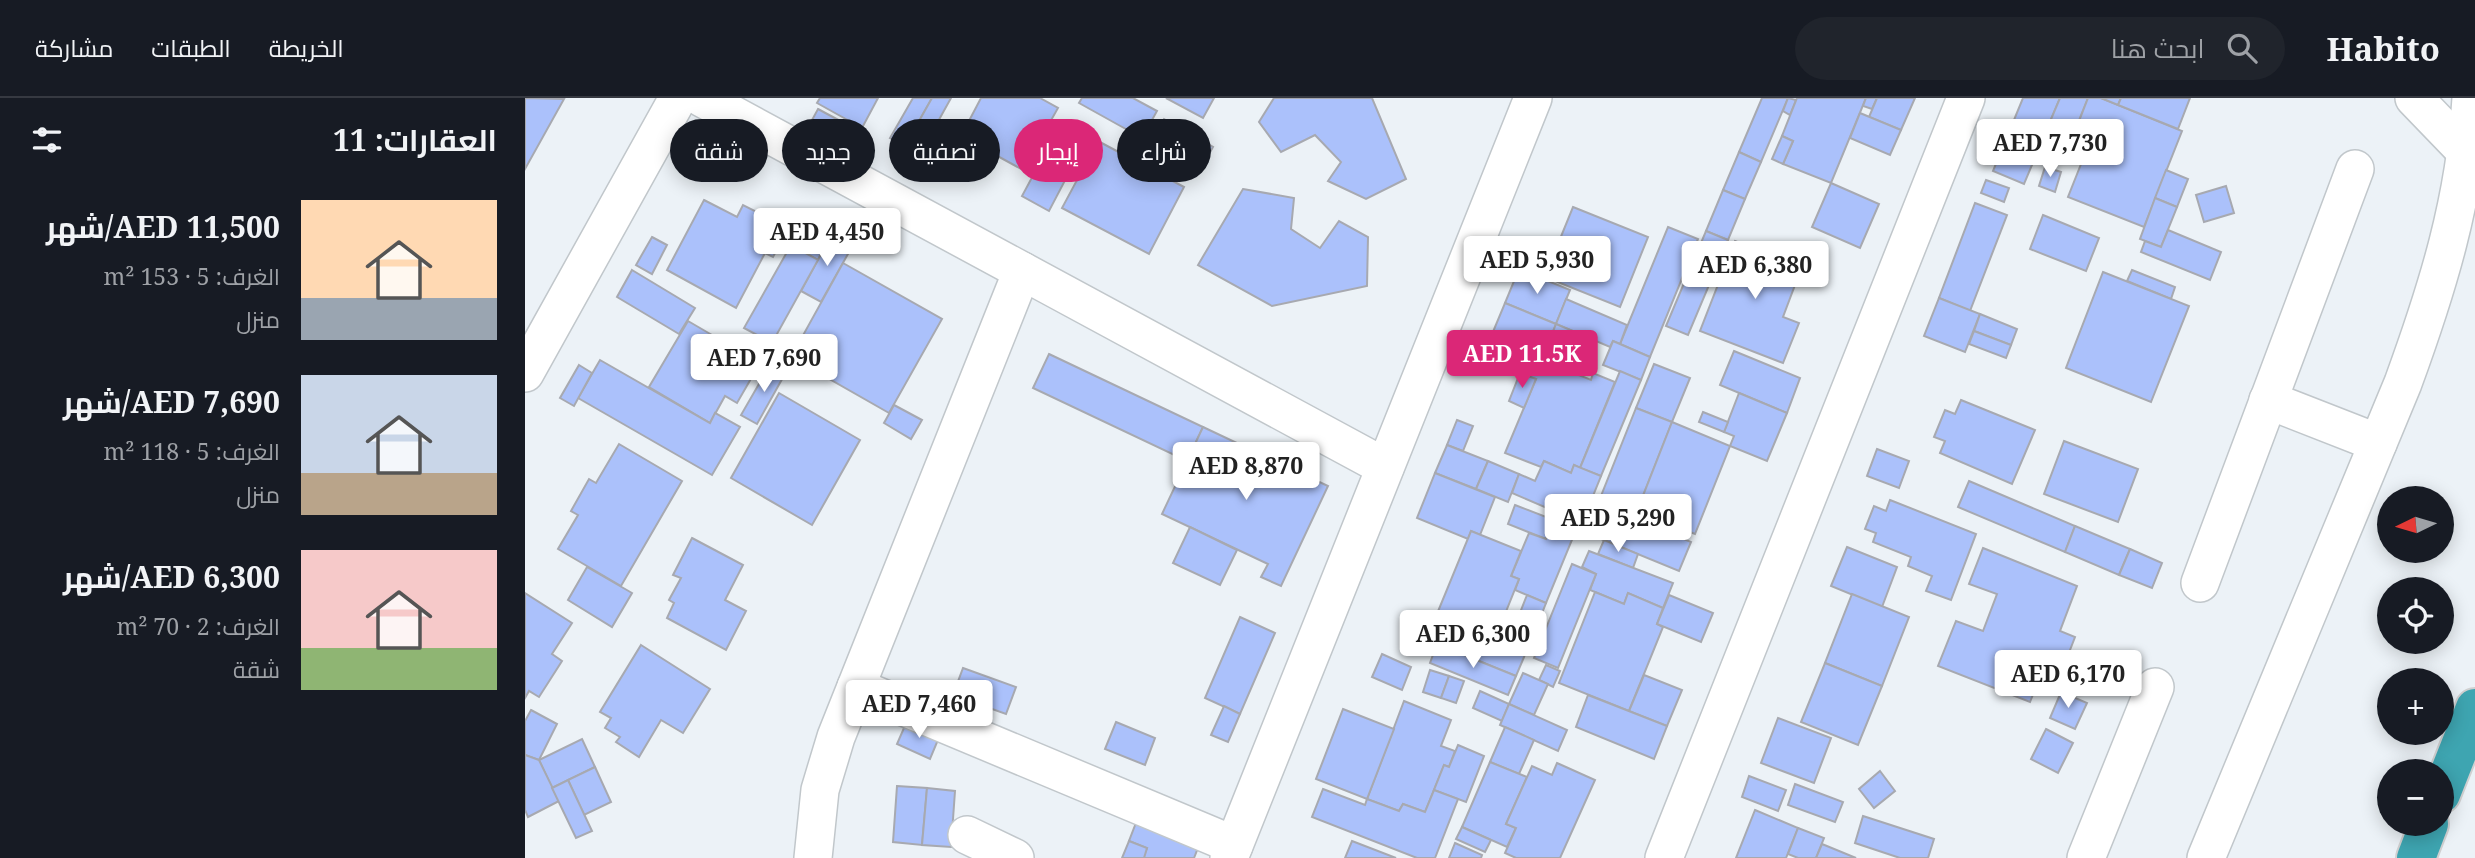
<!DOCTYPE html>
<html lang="ar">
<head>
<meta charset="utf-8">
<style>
  body { margin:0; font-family:"Noto Serif",Cairo,serif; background:#20242c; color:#f1f3f6; direction:rtl; height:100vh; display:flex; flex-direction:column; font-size:26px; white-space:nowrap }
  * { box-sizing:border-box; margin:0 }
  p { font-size:23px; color:#9ea1a6 }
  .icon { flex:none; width:38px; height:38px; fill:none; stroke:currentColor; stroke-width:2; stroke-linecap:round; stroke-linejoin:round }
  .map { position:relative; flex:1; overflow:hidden; direction:ltr }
  .sheet { display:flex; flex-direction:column; background:#171b24; width:525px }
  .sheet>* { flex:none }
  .top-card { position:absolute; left:21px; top:21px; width:665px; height:63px; direction:rtl; display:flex; gap:14px }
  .needle { width:46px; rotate:265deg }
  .tools { position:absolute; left:1852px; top:388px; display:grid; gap:14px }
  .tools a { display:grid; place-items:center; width:77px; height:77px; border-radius:50%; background:#171b24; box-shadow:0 4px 18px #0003; font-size:35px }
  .price { position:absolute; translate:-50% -60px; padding:0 16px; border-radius:7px; background:#fff; color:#222; font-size:23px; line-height:46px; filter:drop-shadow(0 2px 4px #0008) }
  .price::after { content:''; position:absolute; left:50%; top:42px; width:21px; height:16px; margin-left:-10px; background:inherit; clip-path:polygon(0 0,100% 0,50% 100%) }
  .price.active { background:#db2777; color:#fff }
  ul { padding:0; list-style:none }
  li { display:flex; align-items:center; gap:21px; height:175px; padding:0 28px }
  li span { display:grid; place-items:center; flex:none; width:196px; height:140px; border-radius:0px; color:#555 }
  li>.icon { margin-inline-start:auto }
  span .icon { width:84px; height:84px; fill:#fffc; stroke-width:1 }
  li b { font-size:30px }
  h2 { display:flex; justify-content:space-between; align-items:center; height:84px; padding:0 28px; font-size:30px }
  .chip { padding:0 24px; border-radius:32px; background:#171b24; box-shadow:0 4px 18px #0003; font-size:24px; line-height:63px }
  .chip.active { background:#db2777; color:#fff }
  header { display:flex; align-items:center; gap:42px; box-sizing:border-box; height:98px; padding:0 35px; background:#171b24; border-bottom:2px solid #363941 }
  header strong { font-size:33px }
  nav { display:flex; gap:38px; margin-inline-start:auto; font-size:24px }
  .search { width:490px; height:63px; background:#20242c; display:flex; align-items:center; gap:18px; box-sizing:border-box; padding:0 24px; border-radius:38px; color:#9ea1a6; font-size:26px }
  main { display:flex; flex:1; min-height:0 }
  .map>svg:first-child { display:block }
</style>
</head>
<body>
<header>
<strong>Habito</strong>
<div class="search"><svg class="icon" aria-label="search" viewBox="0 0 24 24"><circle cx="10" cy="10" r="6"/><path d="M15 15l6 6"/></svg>ابحث هنا</div>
<nav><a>الخريطة</a><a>الطبقات</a><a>مشاركة</a></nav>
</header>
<main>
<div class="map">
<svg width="1950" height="760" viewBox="0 0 1950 760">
  <rect width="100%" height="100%" fill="#ecf2f7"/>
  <g fill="#abc1fb" stroke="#a7a9b0" stroke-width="2">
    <path d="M0,0L39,1L0,71Z"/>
    <path d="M295,0H353L337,30L292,5Z"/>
    <path d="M388,0H407L380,48L365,40Z"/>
    <path d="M407,0H426L400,47L385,39Z"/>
    <path d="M456,0H515L533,10L498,72L436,38Z"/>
    <path d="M557,0H608L632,13L617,40L554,5Z"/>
    <path d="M641,0H689L678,20Z"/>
    <path d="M749,0H847L881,81L841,101L803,83L816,64L790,37L756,54L734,24Z"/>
    <path d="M1237,0H1263L1236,64L1214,54Z"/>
    <path d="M1263,0L1271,2L1265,17L1258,13Z"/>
    <path d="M1272,0H1341L1306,85L1258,66L1268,43L1257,38Z"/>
    <path d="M1341,0H1352L1347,11L1338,8Z"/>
    <path d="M1352,0H1390L1376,32L1344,19Z"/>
    <path d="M1498,0H1535L1499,86L1468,73Z"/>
    <path d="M1535,0H1563L1549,35L1538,30L1524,64L1510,59Z"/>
    <path d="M1563,0H1576L1657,33L1619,129L1543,99L1560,56L1544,49Z"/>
    <path d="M1576,0H1596L1593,7Z"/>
    <path d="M1596,0H1665L1653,31L1593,7Z"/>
    <path d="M293,11L319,25L306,47L281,33Z"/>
    <path d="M1335,15L1376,32L1365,57L1325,40Z"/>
    <path d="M639,21L688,49L676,71L627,43Z"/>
    <path d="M410,30L440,46L424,74L394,58Z"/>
    <path d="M531,35L557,50L524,113L497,98Z"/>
    <path d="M1257,38L1268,43L1258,66L1247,61Z"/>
    <path d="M573,43L659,89L624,156L537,110Z"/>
    <path d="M1214,54L1236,64L1220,101L1198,92Z"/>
    <path d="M1520,69L1536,74L1530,94L1514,88Z"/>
    <path d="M1641,72L1663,81L1652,109L1630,100Z"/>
    <path d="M1461,82L1484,90L1479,104L1456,95Z"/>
    <path d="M1306,85L1354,106L1335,150L1287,129Z"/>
    <path d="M1701,88L1709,115L1679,124L1671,97Z"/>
    <path d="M718,91L769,100L766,131L795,150L814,123L843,139L842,188L747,208L673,167Z"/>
    <path d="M1198,92L1220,101L1203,142L1181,133Z"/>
    <path d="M1630,100L1652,109L1636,149L1615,141Z"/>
    <path d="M179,102L212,119L218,107L263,130L248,159L240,155L211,210L142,172Z"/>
    <path d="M1450,105L1482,117L1445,213L1414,200Z"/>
    <path d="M1048,109L1123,139L1095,209L1030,183L1045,145L1035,141Z"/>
    <path d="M1518,117L1574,140L1561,173L1505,151Z"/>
    <path d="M280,121L307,136L293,162L266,147Z"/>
    <path d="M1143,129L1173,141L1125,259L1095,246Z"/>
    <path d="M1643,132L1696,154L1685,182L1616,154L1620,143L1636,149Z"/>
    <path d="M1181,133L1203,142L1163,237L1141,228Z"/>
    <path d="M307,136L328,147L296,204L276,193Z"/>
    <path d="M127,139L142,147L127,176L111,167Z"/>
    <path d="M1210,143L1239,155L1241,148L1279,163L1258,219L1274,225L1258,265L1175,233Z"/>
    <path d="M266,147L293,162L247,245L219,230Z"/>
    <path d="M318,165L417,221L364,315L266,259Z"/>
    <path d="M994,171L1045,192L1031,226L980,205Z"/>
    <path d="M107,172L170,210L154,236L92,199Z"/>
    <path d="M1607,172L1650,189L1646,201L1602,183Z"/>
    <path d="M1578,174L1664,208L1626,304L1541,270Z"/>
    <path d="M1414,200L1455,216L1440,254L1399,238Z"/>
    <path d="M1041,201L1102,227L1095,246L1088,243L1085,249L1031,226Z"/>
    <path d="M980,205L1031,226L1017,262L965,241Z"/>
    <path d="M1455,216L1492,231L1486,247L1449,233Z"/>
    <path d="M163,223L235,265L212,305L200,298L185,325L124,289Z"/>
    <path d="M1031,226L1048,233L1039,253L1023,246Z"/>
    <path d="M1449,233L1486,247L1481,260L1444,246Z"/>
    <path d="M1088,243L1125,259L1116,282L1078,267Z"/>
    <path d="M1209,253L1275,280L1262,315L1195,287Z"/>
    <path d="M524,256L678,329L662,363L508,290Z"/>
    <path d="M1011,260L1066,282L1068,275L1090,284L1055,370L1049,367L1046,375L1019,363L1016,369L980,355L1011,281L1004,279Z"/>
    <path d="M75,262L185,325L190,315L215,329L187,377L53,300Z"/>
    <path d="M246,265L261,274L232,326L216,317Z"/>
    <path d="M1129,266L1165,280L1147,324L1111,310Z"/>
    <path d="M54,267L67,275L49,308L35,300Z"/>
    <path d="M1095,273L1116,282L1076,378L1055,370Z"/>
    <path d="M995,275L1011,281L999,310L984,303Z"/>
    <path d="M254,295L335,342L287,427L206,380Z"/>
    <path d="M1214,295L1262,315L1242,363L1205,348L1209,338L1199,334Z"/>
    <path d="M1436,302L1510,332L1487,386L1415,355L1420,343L1409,339L1420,312L1430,316Z"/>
    <path d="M369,307L397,322L386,341L359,325Z"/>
    <path d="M1111,310L1147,324L1112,413L1076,398Z"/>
    <path d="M1178,314L1203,324L1199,334L1174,324Z"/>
    <path d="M932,322L948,328L938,353L922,347Z"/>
    <path d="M1147,324L1205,348L1170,436L1112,413Z"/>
    <path d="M678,329L803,388L756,488L736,479L743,466L637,416Z"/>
    <path d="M1539,343L1613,371L1593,424L1519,396Z"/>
    <path d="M94,346L157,383L96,488L33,451L53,417L46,413L64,381L71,385Z"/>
    <path d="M922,347L963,363L951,391L910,375Z"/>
    <path d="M1352,351L1384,363L1374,390L1342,378Z"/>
    <path d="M963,363L994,376L983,404L951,391Z"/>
    <path d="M1019,363L1046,375L1049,367L1076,378L1057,425L987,395L994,376L1010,383Z"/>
    <path d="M910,375L970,399L955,437L946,433L943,441L892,420Z"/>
    <path d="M1444,383L1550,428L1540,454L1433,409Z"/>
    <path d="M1067,402L1166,444L1154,473L1054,432Z"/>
    <path d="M1365,402L1451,436L1426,502L1401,493L1407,478L1383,468L1386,459L1348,444L1351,435L1340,431L1349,408L1361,413Z"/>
    <path d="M990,407L1029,422L1021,441L983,426Z"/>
    <path d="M1029,422L1051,432L1021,505L990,492L994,481L986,478L1004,435L1021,441Z"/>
    <path d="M1550,428L1605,451L1594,477L1540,454Z"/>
    <path d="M665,429L712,452L695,487L648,465Z"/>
    <path d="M946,433L996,453L986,478L994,481L970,541L947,532L942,542L907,528Z"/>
    <path d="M167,440L218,467L200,502L221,513L201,552L142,520L149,505L144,502L156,480L148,477Z"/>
    <path d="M1079,442L1113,456L1108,470L1073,456Z"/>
    <path d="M1322,449L1372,469L1357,509L1306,488Z"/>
    <path d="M1458,450L1552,488L1535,533L1550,539L1538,570L1521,563L1505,604L1413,568L1431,523L1458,533L1472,496L1444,486Z"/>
    <path d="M1605,451L1637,465L1627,490L1594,477Z"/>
    <path d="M1064,453L1148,485L1138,510L1103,495L1099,506L1065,492L1071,476L1057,469Z"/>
    <path d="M1047,466L1071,476L1033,570L1009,560Z"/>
    <path d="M62,469L107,495L87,529L43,502Z"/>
    <path d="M1070,494L1099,506L1103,495L1138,510L1132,526L1138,529L1104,613L1034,585Z"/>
    <path d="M0,495L47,525L27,556L37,563L14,599L4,593L0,600Z"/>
    <path d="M1327,496L1384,519L1357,588L1300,565Z"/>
    <path d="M1002,497L1021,505L1010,533L991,525Z"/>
    <path d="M1144,497L1188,515L1176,544L1132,526Z"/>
    <path d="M715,519L750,535L715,616L680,600Z"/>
    <path d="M979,520L1010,533L991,578L912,546L918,532L942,542L947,532L970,541Z"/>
    <path d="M912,546L991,578L983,597L905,565Z"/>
    <path d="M116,547L185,591L158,635L136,622L114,659L91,644L95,639L80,630L86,620L75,614Z"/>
    <path d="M857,556L886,569L877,592L847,579Z"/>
    <path d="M1300,565L1357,588L1333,647L1276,624Z"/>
    <path d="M1021,567L1035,573L1028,589L1014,582Z"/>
    <path d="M438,570L491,589L481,616L428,597Z"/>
    <path d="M905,572L924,578L916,600L898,594Z"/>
    <path d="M998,575L1023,586L1009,617L984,606Z"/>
    <path d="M1119,577L1157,592L1142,628L1104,613Z"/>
    <path d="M924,578L939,583L931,605L916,600Z"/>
    <path d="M955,593L984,606L977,623L948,610Z"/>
    <path d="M1536,594L1562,605L1550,631L1525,620Z"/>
    <path d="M1063,597L1142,628L1129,661L1051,629Z"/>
    <path d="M879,603L926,622L916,648L930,653L924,669L919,667L900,714L878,706L874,713L842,701Z"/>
    <path d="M984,606L1042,632L1033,653L975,627Z"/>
    <path d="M699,608L715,616L703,644L686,637Z"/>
    <path d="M818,611L869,631L842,701L791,681Z"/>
    <path d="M6,612L32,626L14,662L0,657V623Z"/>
    <path d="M1253,620L1306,640L1289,685L1236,665Z"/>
    <path d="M382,623L415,637L405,661L372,646Z"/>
    <path d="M591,624L630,640L620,667L580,651Z"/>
    <path d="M980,629L1009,642L994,676L965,664Z"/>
    <path d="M1521,631L1548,645L1533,675L1506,661Z"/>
    <path d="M57,641L70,669L27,690L14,662Z"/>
    <path d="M933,647L959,658L941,704L909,692L919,667L924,669Z"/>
    <path d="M0,657L14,662L34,703L3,719L0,712Z"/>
    <path d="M965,664L1002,679L981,726L991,730L982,749L937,729Z"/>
    <path d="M1032,665L1070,682L1035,760H991L980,755L991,730L981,726L1007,668L1027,677Z"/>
    <path d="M70,669L86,704L59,717L43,682Z"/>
    <path d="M1355,673L1370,693L1349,710L1334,691Z"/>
    <path d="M1224,678L1261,692L1253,713L1217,699Z"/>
    <path d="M43,682L67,733L51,740L27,690Z"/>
    <path d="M1270,686L1318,704L1310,724L1263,707Z"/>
    <path d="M372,688L402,690L397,747L368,744Z"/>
    <path d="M402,690L430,693L426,749L397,747Z"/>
    <path d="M798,691L840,707L842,701L874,713L878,706L900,714L909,692L933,701L910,760H892L787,719Z"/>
    <path d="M1230,712L1273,730L1261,760H1211Z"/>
    <path d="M614,717L676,742L669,760H618L622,750L604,743Z"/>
    <path d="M1338,718L1409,741L1403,760H1375L1330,745Z"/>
    <path d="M937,729L966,742L960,754L931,741Z"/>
    <path d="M1273,730L1299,740L1291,760H1273L1263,756Z"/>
    <path d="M604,743L622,750L619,760H597Z"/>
    <path d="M827,743L871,760H820Z"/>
    <path d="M930,745L957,757L956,760H924Z"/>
    <path d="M1297,746L1331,760H1291Z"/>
  </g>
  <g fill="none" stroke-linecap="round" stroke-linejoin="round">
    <g stroke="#c1c7cb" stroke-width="40">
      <g id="minor">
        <path d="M177,0L860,369"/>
        <path d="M1889,0L1943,56"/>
        <path d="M0,275L153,0"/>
        <path d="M1743,302L1853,345"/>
        <path d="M1675,485L1830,71"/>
        <path d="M331,589L709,747"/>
        <path d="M442,737L490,760"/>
        <path d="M288,760L295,692L311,639L497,173"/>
        <path d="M704,760L1008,0"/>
        <path d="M1139,760L1441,0"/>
        <path d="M1561,760L1630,589"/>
        <path d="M1681,760L1878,285C1913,189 1940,102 1946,0"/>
      </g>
    </g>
    <g stroke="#d0d0d1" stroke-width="42">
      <g id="highway">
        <path d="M1916,696L1950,610"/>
        <path d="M1891,760L1904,726"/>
      </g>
    </g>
    <use href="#minor" stroke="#fff" stroke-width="37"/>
    <use href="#highway" stroke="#3ea5b1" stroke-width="38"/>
  </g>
</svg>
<div class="tools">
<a><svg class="needle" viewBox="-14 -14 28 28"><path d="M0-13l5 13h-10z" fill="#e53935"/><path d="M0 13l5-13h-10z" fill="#9ea1a6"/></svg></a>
<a><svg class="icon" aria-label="locate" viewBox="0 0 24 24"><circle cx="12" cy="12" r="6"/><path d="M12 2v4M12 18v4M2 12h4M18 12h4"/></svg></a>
<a>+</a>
<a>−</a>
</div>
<b class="price" style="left:1525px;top:81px">AED 7,730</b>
<b class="price" style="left:302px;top:170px">AED 4,450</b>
<b class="price" style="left:1012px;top:198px">AED 5,930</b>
<b class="price" style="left:1230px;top:203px">AED 6,380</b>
<b class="price active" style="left:997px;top:292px">AED 11.5K</b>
<b class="price" style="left:239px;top:296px">AED 7,690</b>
<b class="price" style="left:721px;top:404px">AED 8,870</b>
<b class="price" style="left:1093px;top:456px">AED 5,290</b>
<b class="price" style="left:948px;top:572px">AED 6,300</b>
<b class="price" style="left:1543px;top:612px">AED 6,170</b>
<b class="price" style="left:394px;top:642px">AED 7,460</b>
<div class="top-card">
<a class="chip">شراء</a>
<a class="chip active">إيجار</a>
<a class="chip">تصفية</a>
<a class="chip">جديد</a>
<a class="chip">شقة</a>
</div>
</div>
<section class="sheet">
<h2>العقارات: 11<svg class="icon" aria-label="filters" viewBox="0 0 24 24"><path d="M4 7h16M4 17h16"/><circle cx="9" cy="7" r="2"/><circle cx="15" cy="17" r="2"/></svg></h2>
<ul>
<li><span style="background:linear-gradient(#ffd9b3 70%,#9aa5b1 0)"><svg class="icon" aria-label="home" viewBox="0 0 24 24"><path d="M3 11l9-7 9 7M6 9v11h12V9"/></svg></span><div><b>AED 11,500/شهر</b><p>الغرف: 5 · 153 m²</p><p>منزل</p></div></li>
<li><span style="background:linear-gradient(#c9d6e8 70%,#b9a48a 0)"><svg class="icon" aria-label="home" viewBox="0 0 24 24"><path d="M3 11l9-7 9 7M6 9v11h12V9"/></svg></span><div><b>AED 7,690/شهر</b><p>الغرف: 5 · 118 m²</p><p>منزل</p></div></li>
<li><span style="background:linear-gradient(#f6c9c9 70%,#8fb573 0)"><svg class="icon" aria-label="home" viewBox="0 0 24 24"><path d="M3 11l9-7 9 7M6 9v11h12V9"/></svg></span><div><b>AED 6,300/شهر</b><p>الغرف: 2 · 70 m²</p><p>شقة</p></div></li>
</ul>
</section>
</main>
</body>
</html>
